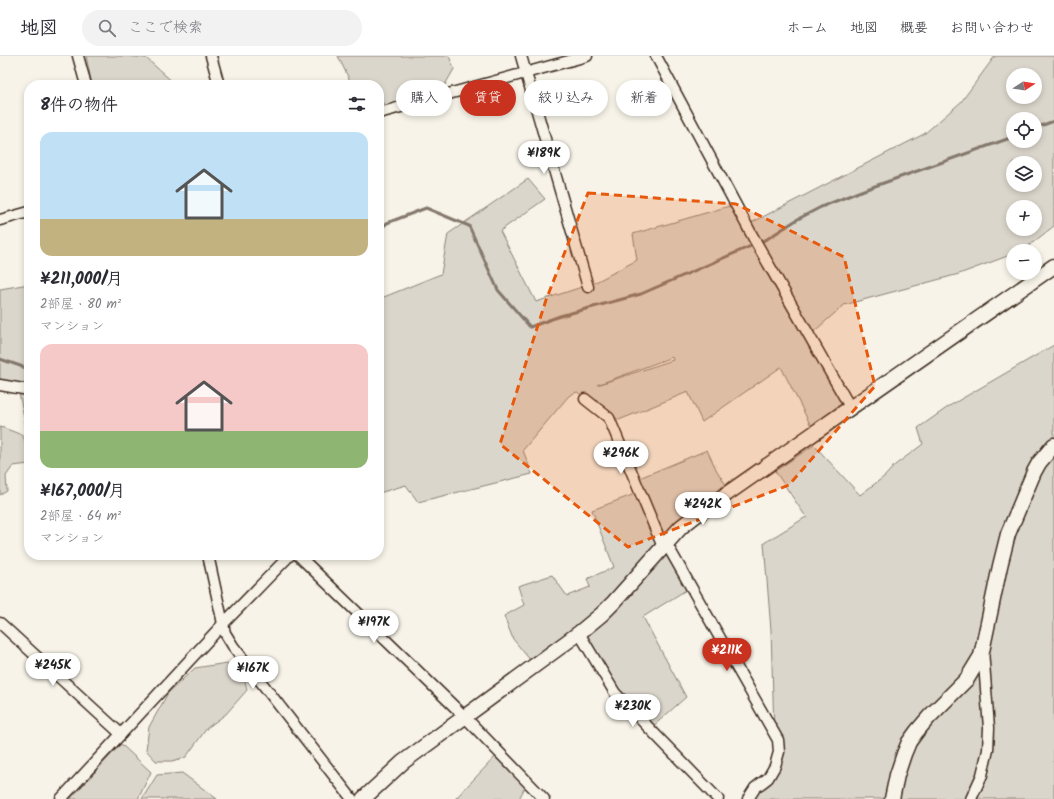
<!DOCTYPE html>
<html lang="ja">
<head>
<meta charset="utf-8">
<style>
  body { margin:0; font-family:Kalam,"Klee One",sans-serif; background:#f2f2f3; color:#2b2b33; height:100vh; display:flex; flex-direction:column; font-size:15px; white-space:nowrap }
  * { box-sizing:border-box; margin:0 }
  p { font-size:13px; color:#7c7c81 }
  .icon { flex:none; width:22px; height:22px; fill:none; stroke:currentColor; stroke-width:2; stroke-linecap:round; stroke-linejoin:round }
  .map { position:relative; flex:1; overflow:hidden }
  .sheet { position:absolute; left:24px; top:24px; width:360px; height:480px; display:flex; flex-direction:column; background:#fff; border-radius:16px; box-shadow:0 2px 6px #0003 }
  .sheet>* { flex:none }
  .guide { position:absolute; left:396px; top:24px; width:380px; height:36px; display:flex; gap:8px }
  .needle { width:26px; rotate:78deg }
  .tools { position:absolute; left:1006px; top:12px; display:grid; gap:8px }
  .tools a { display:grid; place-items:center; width:36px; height:36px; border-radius:50%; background:#fff; box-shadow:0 2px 6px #0003; font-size:20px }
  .price { position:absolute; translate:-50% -34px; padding:0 9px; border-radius:14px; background:#fff; color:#222; font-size:13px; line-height:26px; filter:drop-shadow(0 1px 2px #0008) }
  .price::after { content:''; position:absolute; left:50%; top:24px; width:12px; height:9px; margin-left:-6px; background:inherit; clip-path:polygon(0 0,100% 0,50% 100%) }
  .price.active { background:#c8321e; color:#fff }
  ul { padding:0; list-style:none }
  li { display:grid; align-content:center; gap:8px; height:212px; padding:0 16px }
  li span { display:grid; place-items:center; height:124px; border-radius:12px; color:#555 }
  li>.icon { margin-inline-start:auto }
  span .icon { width:72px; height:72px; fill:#fffc; stroke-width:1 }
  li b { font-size:17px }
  h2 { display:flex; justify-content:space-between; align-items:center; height:48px; padding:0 16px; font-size:17px }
  .pill { padding:0 14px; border-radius:18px; background:#fff; box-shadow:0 2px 6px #0003; font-size:14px; line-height:36px }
  .pill.active { background:#c8321e; color:#fff }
  header { display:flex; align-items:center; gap:24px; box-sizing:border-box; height:56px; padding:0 20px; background:#fff; border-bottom:1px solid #e1e1e2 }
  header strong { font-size:19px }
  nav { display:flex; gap:22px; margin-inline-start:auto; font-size:14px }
  .search { width:280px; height:36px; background:#f2f2f3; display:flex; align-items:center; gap:10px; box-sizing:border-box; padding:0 14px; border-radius:22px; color:#7c7c81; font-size:15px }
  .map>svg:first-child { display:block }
</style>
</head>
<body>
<header>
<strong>地図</strong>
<div class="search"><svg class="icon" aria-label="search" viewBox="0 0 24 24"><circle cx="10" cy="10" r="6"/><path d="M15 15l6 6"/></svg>ここで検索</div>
<nav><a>ホーム</a><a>地図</a><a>概要</a><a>お問い合わせ</a></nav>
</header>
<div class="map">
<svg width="1054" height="743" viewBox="0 0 1054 743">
  <rect width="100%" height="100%" fill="#f7f3e8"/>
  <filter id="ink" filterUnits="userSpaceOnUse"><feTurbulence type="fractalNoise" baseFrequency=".025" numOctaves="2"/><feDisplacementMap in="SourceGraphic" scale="8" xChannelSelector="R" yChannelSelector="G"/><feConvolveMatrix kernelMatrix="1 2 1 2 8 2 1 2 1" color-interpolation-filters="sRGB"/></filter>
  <g filter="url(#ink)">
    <g fill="#dbd6cb" stroke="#8b8074" fill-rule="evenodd">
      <path d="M86,0H126L146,2L176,29H92Z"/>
      <path d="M338,0H449L454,13L438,41L388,55L379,41V29H352Z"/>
      <path d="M995,0H1054V170L1022,195H1013V198L959,218L844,249L809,280L747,169L924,78L961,46ZM1013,19H1035V41H1013ZM1013,63H1035V85H1013ZM1013,107H1035V129H1013ZM1013,151H1035V173H1013Z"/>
      <path d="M528,123L545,143L500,175L536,246L594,227L637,204L633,178L733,149L743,175L846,344L811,370L781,311L702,366L688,336L619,364L577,336L570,339L567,342L523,394L532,418L418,446L406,429L379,437V243L441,218L448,178ZM672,301L673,304L597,329Z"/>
      <path d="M29,228V333L0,324V233Z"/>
      <path d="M1054,289V743H748L775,710L771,574L764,487L806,461L808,462L804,458L775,415L814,389L860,439L885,420L895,409L923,388L918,372L951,349Z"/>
      <path d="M18,332L29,334V385Z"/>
      <path d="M0,371L4,372L22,379L29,392V408L13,410L6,420L7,435L0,439Z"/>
      <path d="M707,394L717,415L730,435L666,487L637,423Z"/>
      <path d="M640,436L663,491L694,529L643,561L686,641L650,673L615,637L581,581L535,610L513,583L504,560L524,549L518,530L552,519L567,540L590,531L587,523L614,511L592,454Z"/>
      <path d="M227,607L243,616L247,634L226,658L207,672L186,701L172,705H156L146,694L149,671L168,637L195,612Z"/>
      <path d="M121,688L151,716L138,743H70Z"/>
      <path d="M496,700L525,731L519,743H455Z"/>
      <path d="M182,717L217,743H142L157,719Z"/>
    </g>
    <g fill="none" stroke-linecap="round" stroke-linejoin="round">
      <g stroke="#84786c" stroke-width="3">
        <path d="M1035,72L1054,65"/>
        <path d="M379,174L387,167L426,152L469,170L498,234L530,271L560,260L641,238L767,183L798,163L821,151L861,135L1013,81"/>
        <path d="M0,303L29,313"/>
      </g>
      <g stroke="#3b2a1e" stroke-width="13">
        <g id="street">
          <path d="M78,0L86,29"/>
          <path d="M211,0L219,29"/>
          <path d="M521,0L588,231"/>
          <path d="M656,0L753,181L850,351"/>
          <path d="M379,57L587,0"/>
          <path d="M0,164L29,156"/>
          <path d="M0,329L29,334"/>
          <path d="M585,343L609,362L663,491"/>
          <path d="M666,487L778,684L779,696L775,710L768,722L755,732L748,743"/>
          <path d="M208,499L225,577L233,590L352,743"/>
          <path d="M298,499L465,661L544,743"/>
          <path d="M0,567L121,678"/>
          <path d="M579,577L615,637L718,743"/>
          <path d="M61,743L223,568L290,499"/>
          <path d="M971,743L982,719L988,694L989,672L983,594"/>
        </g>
      </g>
      <g stroke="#3b2a1e" stroke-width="17">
        <g id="secondary">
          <path d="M363,743L403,706L579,577L602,558L614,546L681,471L695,460L1054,210"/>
          <path d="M892,743L897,719L904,698L909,686L917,675L929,661L967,623L981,600L1000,510L1008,478L1034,416L1039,407L1054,389"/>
        </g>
      </g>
      <use href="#street" stroke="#f7f3e8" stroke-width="10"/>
      <use href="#secondary" stroke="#f7f3e8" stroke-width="14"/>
    </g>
  </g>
  <path fill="#e8590c" fill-opacity="0.2" stroke="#e8590c" stroke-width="3" stroke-dasharray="8 5" stroke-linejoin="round" d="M588,137L736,148L844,201L875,330L789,429L628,491L500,388L546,244Z"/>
</svg>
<div class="tools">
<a><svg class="needle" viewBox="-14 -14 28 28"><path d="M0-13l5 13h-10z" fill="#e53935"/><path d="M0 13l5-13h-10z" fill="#7c7c81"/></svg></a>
<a><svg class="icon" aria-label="locate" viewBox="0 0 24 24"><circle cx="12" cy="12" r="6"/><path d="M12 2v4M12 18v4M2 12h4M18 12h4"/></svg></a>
<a><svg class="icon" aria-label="layers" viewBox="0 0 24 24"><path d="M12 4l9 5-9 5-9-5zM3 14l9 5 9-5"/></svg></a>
<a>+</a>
<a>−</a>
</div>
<b class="price" style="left:544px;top:119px">¥189K</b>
<b class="price" style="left:621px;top:419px">¥296K</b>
<b class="price" style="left:703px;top:470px">¥242K</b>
<b class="price" style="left:374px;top:588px">¥197K</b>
<b class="price active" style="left:727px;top:616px">¥211K</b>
<b class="price" style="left:53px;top:631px">¥245K</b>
<b class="price" style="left:253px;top:634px">¥167K</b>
<b class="price" style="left:633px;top:672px">¥230K</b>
<div class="guide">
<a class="pill">購入</a>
<a class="pill active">賃貸</a>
<a class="pill">絞り込み</a>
<a class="pill">新着</a>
</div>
<section class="sheet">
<h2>8件の物件<svg class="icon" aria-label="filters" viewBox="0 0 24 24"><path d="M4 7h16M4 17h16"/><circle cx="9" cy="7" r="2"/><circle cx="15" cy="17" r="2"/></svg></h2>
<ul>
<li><span style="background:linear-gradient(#bfe0f5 70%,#c2b280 0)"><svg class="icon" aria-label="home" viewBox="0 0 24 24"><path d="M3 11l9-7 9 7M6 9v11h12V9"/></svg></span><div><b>¥211,000/月</b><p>2部屋 · 80 m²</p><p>マンション</p></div></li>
<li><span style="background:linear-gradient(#f6c9c9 70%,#8fb573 0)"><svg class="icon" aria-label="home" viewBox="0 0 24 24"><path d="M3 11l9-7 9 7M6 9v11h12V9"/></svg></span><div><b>¥167,000/月</b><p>2部屋 · 64 m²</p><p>マンション</p></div></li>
</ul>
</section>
</div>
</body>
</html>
